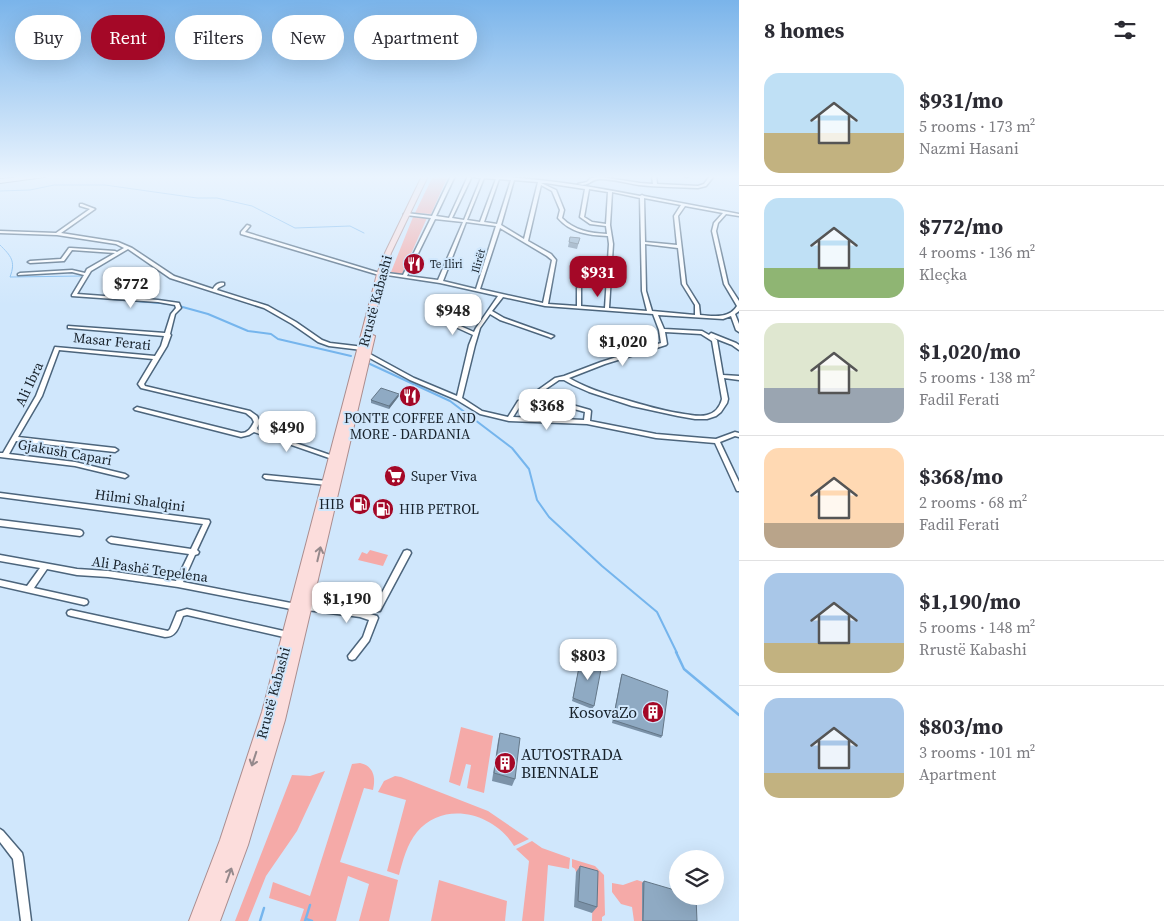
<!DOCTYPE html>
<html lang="en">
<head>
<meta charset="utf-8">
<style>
  body { margin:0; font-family:"Source Serif 4",serif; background:#f7f7f7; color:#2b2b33; height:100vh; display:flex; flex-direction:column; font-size:19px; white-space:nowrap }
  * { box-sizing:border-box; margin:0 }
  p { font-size:16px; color:#7c7c81 }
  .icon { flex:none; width:28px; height:28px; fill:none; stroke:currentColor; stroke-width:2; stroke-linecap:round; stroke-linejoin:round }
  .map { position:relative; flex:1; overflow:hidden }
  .details { display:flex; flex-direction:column; background:#fff; width:425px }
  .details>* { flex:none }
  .banner { position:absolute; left:15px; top:15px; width:475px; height:45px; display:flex; gap:10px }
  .controls { position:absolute; left:669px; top:850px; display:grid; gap:10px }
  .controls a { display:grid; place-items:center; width:55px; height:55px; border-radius:50%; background:#fff; box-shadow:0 5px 20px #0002; font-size:25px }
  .price { position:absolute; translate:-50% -42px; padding:0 11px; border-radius:10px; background:#fff; color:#222; font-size:16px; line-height:32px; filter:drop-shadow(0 1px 2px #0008) }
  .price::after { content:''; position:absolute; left:50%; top:30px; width:15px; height:11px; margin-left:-8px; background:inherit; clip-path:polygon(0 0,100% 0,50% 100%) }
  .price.current { background:#a40827; color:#fff }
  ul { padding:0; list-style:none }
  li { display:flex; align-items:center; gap:15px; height:125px; padding:0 25px }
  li+li { border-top:1px solid #e1e1e2 }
  li span { display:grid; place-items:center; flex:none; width:140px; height:100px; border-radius:15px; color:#555 }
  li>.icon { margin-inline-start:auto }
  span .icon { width:60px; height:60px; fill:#fffc; stroke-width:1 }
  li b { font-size:21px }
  h2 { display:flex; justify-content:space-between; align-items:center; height:60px; padding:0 25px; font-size:21px }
  .chip { padding:0 18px; border-radius:22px; background:#fff; box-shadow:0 5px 20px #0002; font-size:18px; line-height:45px }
  .chip.current { background:#a40827; color:#fff }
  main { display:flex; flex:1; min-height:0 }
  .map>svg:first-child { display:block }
</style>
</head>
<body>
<main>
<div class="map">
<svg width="739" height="921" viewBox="0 0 739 921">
  <rect width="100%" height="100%" fill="#d0e7fc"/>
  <g fill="#f5aaa8">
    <path d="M433,176H448L431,214L415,213Z"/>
    <path d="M413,217L427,218L402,274L391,272Z"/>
    <path d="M370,550L388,555L383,566L358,560L362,552L367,554Z"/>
    <path d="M461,727L493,736L484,793L467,788L471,765L466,764L460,786L449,782Z"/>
    <path d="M360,763C374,766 376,778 373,790L364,788L340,862L398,880L389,921H359L369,884L348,876L336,921H300L304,909L269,898L273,882L310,896L352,764Z"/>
    <path d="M325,771L297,831L266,876L248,921H235L292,775L310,776Z"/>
    <path d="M395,776L401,777L488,811L529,839L514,846C494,813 444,800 417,832C407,844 403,860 399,875L387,871L406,800L378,792L384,781Z"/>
    <path d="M532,841L542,848L570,858L569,869L548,865L544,921H522L529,861L516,849Z"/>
    <path d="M572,859L595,866L604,875L605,915L602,917V921H592L593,877L576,872L575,869L572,867Z"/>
    <path d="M439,880L507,901L505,921H431Z"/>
    <path d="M637,880L643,882L642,921H634L632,907L621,904L612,892V883L623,885Z"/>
  </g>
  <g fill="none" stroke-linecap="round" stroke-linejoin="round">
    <g stroke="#75b5ed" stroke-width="1">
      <path d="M0,191L30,190L54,185H105L197,198H217L252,206L295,228L350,226L364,233"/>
      <path d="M0,245C11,256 16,261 10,277L84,276"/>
      <path d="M77,294L79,291"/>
    </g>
    <g stroke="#75b5ed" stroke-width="2">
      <path d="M78,293L76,296L172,304"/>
      <path d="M179,306L208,314L248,331L271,334L278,339L351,356"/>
      <path d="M370,364L450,401L512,448L529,469L537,500L549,517L602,566L657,612L677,653"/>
    </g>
    <g stroke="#75b5ed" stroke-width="2.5">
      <path d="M676,652L684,669L739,715"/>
      <path d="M306,919L312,921"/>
      <path d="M260,921L264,908"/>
      <path d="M305,921L310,905"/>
    </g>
    <g stroke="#4c657c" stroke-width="3">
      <g id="street">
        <path d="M451,176H455L436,216L449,218L468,176H472L452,218L464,220L481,178L474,177L472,176C528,176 585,185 640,196L642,195L644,196L739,214V216L726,214L718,223L716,231L728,284L739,301V311L735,314L739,324V332L736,330L731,316L723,319L658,315L664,329L702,331L709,335L711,333L736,343L739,345V350L732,345L714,338L717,340L723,375L739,376V380L724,378L728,399L727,403L721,412L716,416L707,419H695L678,416L632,406L589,392L573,385L564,380H559L537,395L590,410L591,411L590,421L656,434L703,438L716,439L735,432L739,433V437L735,436L720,442L739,482V491H737L736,489L715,443L656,438L587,424L509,421L480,414L457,400L410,380L366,356V354H370L414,378L457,396L469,345L473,335L436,318L438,317H440L474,332L476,328L498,296L440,283L387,275L385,274L387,273L403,275L431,218L406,215L404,214L406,213L432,216ZM484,178L496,179L480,222L467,220ZM499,179L511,180L497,224L484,222ZM514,180L538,182L524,239L501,225ZM541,183H546L585,189L580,217L590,224L606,226L607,234C590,233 575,231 562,218L564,210L556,190ZM541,185L552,191L560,210L558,218C571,233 588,235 608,236L609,244L605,308L581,306V288L579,287L577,288V306L548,304L556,260L551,254L528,241ZM589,189L608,192L606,224L592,222L584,217ZM612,192L640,198L642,291L647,311L609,308L613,244L610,225ZM644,198L681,205L674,216L677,245L645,242ZM685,206L723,213L714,223L712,231L724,284L737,306C729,319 714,316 700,315L699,305L686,284L678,216ZM435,219L463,222L438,280L407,276ZM466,222L496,226L476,289L443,281ZM500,228L547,256L552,260L543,303L480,289ZM645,244L678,248L682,284L695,305V315L652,311L646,291ZM503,297L545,306L653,314L659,330L661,343L601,362L564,376L555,378L531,395L518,401L508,417L482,411L462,398L475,345L480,328L490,314L500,320L549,337L551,338L554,336L504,318L492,311ZM665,332L701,334L712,341L722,399C720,407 715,413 707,415C700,417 691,415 684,414C663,411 643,405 623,399C605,394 586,388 569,378L605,364L666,345L667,344ZM534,398L585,412L584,420L513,417L522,403Z"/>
        <path d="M652,176H656L657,184L698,186L704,184L710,176H714L706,186L698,188C678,187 658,187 639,185C626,183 613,179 600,179C590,179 590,187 578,184L587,182L591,178L601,177L640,183L653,184Z"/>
        <path d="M684,176H689L687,177Z"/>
        <path d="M80,204H82L95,209L61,233L118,242L132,248L174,276L213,289C215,285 219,282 224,283V285L218,288L217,290L268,306L296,322L322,340L330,343L364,347V349L362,350L329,346L318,342L292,324L264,308L170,278L128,249L91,271L77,294L158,300L179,303L181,308L175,314L170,334L171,335L167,346L144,384L145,386L250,411L257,416L260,422L257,428L258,430L336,457L337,458L336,459H332L254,432L249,435L241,437L135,410L134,409L137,407L241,433C248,433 251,428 254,422L252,418L246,413L141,388L138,384L153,359L59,350L42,396L18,437L115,448L118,450L115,452L16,441L9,454L75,462L125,474L128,476L125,478L75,466L0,457V453H3L36,396L55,347L155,356L161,346L164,336L70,328H68V326L165,333L171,314L176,308L175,305L158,302L72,296V295L84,275L72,272L18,275V274L20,273L72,270L85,273L87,269L115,253L72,250L64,261L30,263L28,262L30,261L61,259L69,248H71L115,251L117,252L124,248L116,244L57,235L0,233V231L56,233L90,209L80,206Z"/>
        <path d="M247,225L250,226L245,232L383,274L379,275L241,234V232Z"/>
        <path d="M264,475H266L327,481L330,483L327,485L266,479L263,477Z"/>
        <path d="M0,493L209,520L210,522L197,550L199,552L198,554L195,555L183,582L296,604L299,605L300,607L299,609L296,610L178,587L108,577L77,575L47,569L34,588L84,599L87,600L88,602L87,604L84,605L0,586V580L27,586L40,568L0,561V555L77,569L108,571L176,581L189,554L111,543L109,542L107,540L109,538L111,537L191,549L203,524L0,497Z"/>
        <path d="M0,520L80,530L82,531L83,533L82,535L80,536L0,526Z"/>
        <path d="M407,550L410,551L411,553L380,611L369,612L309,602L306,601L305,599L306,597L309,596L369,606H375L404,551Z"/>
        <path d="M307,604L360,611L377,616L378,618L369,641L355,659L352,660L349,659L348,656L363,637L369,620L360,617L307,610L304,609L303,607L304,605Z"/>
        <path d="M187,609L288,632L291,633L292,635L291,637L288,638L187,615L183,616C179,626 177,637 165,637L71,616L68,615L67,613L68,611L71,610L168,631L170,629L177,612Z"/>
        <path d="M0,829L3,831L22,853L23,857L31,921H21L13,859L0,842Z"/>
      </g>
    </g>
    <g stroke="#4c657c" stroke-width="2">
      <path id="secondary" d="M32,176H46L44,177L0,183V179Z"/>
    </g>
    <g stroke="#ab8d8e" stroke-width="2">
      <path id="primary" d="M422,176H428L391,253L370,334L375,336L285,720L248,845L220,921H189L220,840L262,712L377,274L385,253Z"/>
    </g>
    <use href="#street" fill="#fff" fill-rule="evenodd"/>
    <use href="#secondary" fill="#feeeed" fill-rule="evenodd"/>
    <use href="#primary" fill="#fcdddc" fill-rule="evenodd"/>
  </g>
  <g fill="#7b92a8">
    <path d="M570,237L580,238L577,249L568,247Z"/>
    <path d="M399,394V396L389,409L371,403V400Z"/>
    <path d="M581,657L594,706L592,709L572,701Z"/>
    <path d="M622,674L662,736L661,738L612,723L621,676Z"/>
    <path d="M500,733L515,779L512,786L492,781L498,741Z"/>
    <path d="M580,866L597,907L592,913L574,907L576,872Z"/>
    <path d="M644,881L697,921H642V883Z"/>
  </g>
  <path fill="#647788" d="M399,394V396L389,409V406Z"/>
  <g fill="#8faac3" stroke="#647788">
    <path d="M570,237L580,238L578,244L569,242Z"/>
    <path d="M381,388L399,394L389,406L371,400Z"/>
    <path d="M581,657L602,664L594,706L573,698Z"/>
    <path d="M622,674L668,691L662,736L613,720Z"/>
    <path d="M500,733L520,738L515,779L494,773Z"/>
    <path d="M580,866L598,871L597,907L578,901Z"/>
    <path d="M644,881L678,891V896H693L696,897L697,921H643Z"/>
  </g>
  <defs><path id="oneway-shaft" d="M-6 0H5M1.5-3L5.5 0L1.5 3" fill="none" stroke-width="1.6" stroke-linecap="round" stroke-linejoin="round" transform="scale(1.25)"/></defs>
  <g stroke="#95898c">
    <use href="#oneway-shaft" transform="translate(319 554) rotate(-77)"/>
    <use href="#oneway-shaft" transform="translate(254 759) rotate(108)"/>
    <use href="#oneway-shaft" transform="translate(229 875) rotate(-70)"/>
  </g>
  <linearGradient id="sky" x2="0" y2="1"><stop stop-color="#7ab4ea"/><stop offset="0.58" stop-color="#eaf4fe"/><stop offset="1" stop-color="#eaf4fe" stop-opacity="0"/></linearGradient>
  <rect width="739" height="305" fill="url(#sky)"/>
  <defs>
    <g id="restaurant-disc" transform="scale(1.125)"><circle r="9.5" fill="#a40827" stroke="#d0e7fc"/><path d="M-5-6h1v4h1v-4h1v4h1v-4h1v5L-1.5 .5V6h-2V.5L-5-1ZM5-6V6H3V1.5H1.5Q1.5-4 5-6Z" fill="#fff"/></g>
    <g id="supermarket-disc" transform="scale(1.125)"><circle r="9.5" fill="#a40827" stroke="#d0e7fc"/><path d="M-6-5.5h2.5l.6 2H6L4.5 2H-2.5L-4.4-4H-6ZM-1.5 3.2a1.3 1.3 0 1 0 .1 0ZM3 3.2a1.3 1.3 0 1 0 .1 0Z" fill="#fff"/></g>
    <g id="fuel-disc" transform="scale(1.125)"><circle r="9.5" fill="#a40827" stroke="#d0e7fc"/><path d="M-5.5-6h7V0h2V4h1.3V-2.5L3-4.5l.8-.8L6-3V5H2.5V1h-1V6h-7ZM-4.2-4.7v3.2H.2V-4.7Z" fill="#fff"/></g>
    <g id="building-disc" transform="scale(1.125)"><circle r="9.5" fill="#a40827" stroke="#d0e7fc"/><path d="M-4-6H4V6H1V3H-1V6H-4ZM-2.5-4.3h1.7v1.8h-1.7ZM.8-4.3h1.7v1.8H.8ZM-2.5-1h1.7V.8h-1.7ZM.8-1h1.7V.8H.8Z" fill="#fff"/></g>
  </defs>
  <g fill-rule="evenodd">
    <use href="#restaurant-disc" x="414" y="264"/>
    <use href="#restaurant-disc" x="410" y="396"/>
    <use href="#supermarket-disc" x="395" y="476"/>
    <use href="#fuel-disc" x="360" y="504"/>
    <use href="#fuel-disc" x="383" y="509"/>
    <use href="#building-disc" x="653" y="712"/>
    <use href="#building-disc" x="505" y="763"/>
  </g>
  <g text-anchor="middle" stroke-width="4" stroke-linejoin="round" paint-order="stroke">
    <g font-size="11" fill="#18222b" stroke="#d0e7fc">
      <text transform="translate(478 261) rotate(-74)" y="4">Ilirët</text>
    </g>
    <g font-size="11" fill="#18222b" stroke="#d0e7fc" text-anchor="start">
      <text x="430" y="268">Te Iliri</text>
    </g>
    <g font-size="14" fill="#18222b" stroke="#d0e7fc">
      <text transform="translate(375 301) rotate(-75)" y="5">Rrustë Kabashi</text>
      <text transform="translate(112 341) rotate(6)" y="5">Masar Ferati</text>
      <text transform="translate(29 384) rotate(-65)" y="5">Ali Ibra</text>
      <text transform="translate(65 452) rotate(10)" y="5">Gjakush Capari</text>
      <text transform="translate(140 500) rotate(8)" y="5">Hilmi Shalqini</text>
      <text transform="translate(150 569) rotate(8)" y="5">Ali Pashë Tepelena</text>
      <text transform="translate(273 693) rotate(-75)" y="5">Rrustë Kabashi</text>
    </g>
    <g font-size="14" fill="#18222b" stroke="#d0e7fc" text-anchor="start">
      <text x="410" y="423" text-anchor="middle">PONTE COFFEE AND<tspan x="410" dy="16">MORE - DARDANIA</tspan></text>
      <text x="411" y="481">Super Viva</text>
      <text x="344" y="509" text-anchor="end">HIB</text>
      <text x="399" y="514">HIB PETROL</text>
    </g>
    <g font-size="16" fill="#18222b" stroke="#d0e7fc" text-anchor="end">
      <text x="637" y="718">KosovaZo</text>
      <text x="521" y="760" text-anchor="start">AUTOSTRADA<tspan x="521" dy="18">BIENNALE</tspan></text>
    </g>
  </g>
</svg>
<div class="controls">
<a><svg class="icon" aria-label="layers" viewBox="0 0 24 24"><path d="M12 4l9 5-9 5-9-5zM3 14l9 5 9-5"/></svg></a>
</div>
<b class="price current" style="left:598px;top:298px">$931</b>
<b class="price" style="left:131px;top:309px">$772</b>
<b class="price" style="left:453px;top:336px">$948</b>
<b class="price" style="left:623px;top:367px">$1,020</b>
<b class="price" style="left:547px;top:431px">$368</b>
<b class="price" style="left:287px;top:453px">$490</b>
<b class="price" style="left:347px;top:624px">$1,190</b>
<b class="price" style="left:588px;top:681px">$803</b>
<div class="banner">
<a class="chip">Buy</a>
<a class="chip current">Rent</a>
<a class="chip">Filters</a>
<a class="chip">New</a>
<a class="chip">Apartment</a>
</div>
</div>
<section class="details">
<h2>8 homes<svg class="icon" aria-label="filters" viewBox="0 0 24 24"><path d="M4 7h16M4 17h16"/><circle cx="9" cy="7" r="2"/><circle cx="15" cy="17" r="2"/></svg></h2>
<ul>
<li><span style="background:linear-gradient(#bfe0f5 60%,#c2b280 0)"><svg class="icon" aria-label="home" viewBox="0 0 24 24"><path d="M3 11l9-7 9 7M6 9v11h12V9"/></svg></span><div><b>$931/mo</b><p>5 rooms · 173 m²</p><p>Nazmi Hasani</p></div></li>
<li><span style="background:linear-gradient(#bfe0f5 70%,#8fb573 0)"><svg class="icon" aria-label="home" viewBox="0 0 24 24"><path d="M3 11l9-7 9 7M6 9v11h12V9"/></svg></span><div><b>$772/mo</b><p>4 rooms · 136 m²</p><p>Kleçka</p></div></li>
<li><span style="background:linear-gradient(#dfe7d0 65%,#9aa5b1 0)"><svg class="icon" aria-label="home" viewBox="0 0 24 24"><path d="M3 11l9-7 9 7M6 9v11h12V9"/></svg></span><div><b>$1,020/mo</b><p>5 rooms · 138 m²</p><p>Fadil Ferati</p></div></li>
<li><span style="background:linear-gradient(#ffd9b3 75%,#b9a48a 0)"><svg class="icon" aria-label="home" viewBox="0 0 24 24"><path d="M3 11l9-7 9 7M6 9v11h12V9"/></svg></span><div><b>$368/mo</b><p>2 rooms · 68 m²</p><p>Fadil Ferati</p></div></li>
<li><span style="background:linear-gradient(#a9c7e8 70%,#c2b280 0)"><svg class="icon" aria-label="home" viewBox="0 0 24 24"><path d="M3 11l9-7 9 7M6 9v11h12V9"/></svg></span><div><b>$1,190/mo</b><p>5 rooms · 148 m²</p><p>Rrustë Kabashi</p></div></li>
<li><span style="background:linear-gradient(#a9c7e8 75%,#c2b280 0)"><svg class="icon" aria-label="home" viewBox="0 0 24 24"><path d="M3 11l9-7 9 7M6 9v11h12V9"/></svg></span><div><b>$803/mo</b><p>3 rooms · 101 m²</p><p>Apartment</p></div></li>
</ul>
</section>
</main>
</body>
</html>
